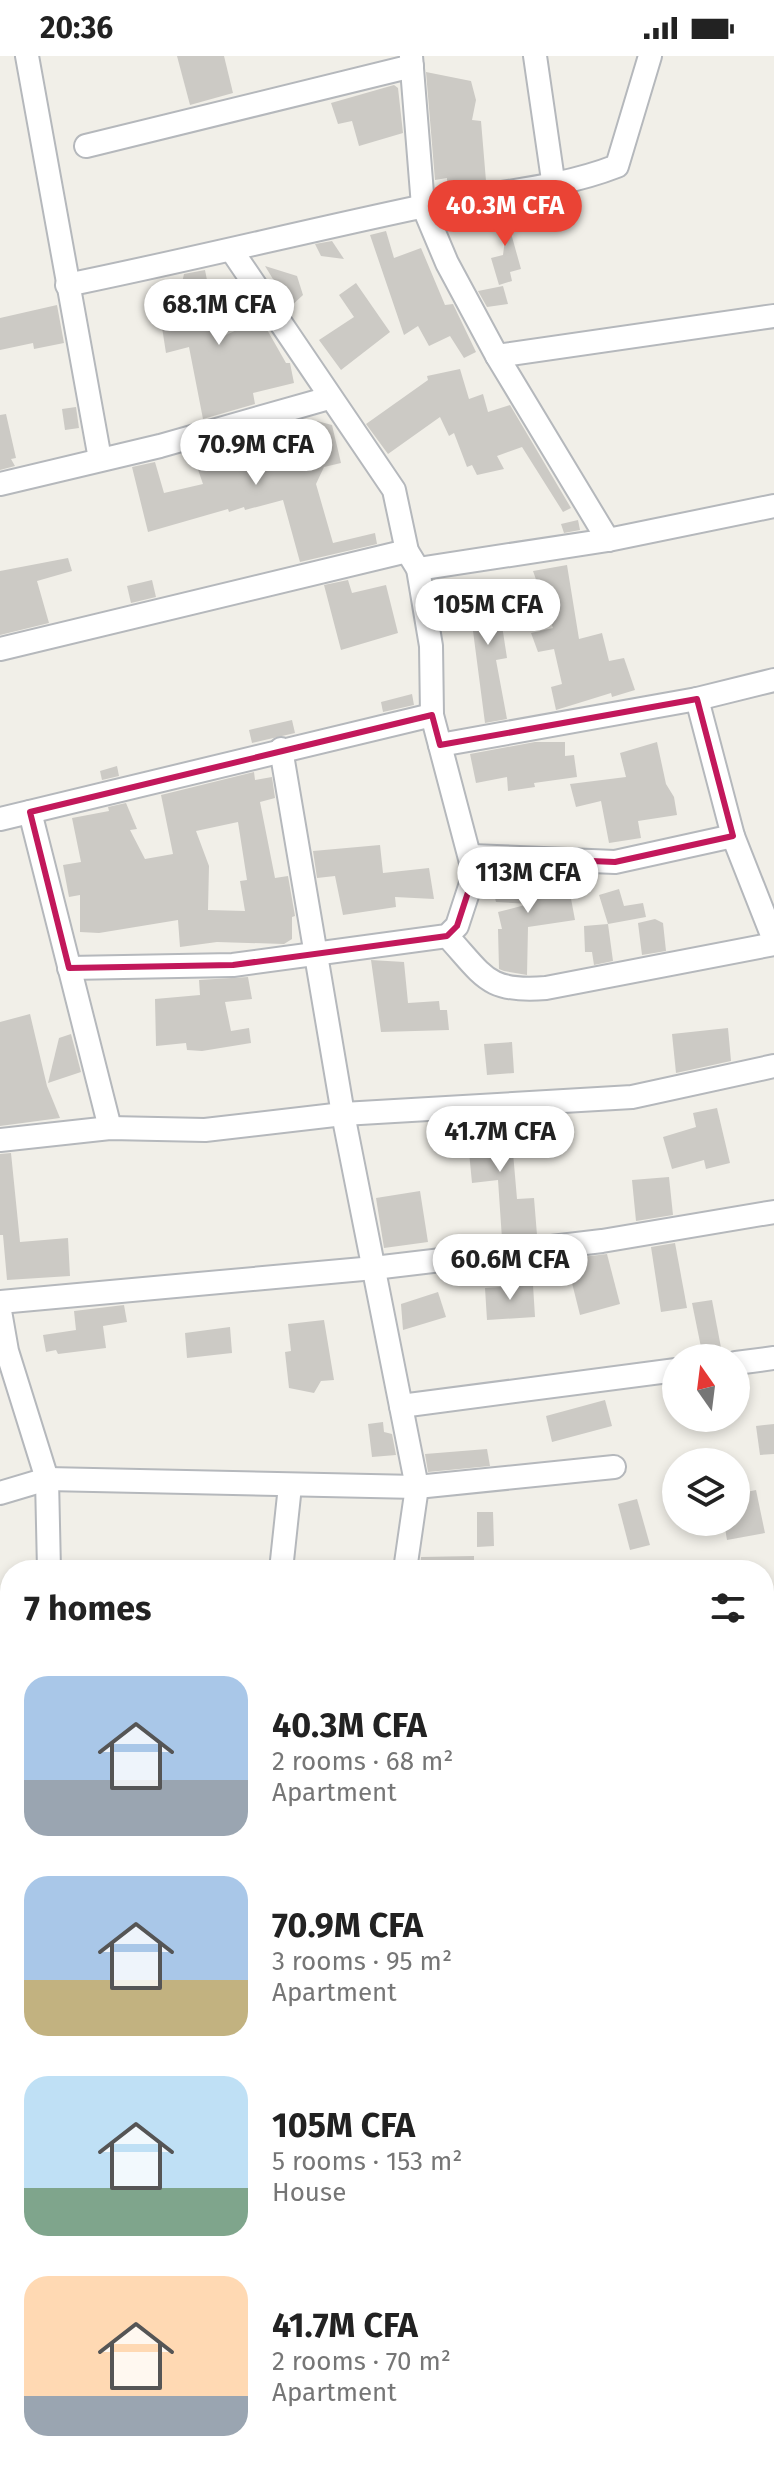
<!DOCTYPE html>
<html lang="en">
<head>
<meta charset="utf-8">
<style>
  body { margin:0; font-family:"Fira Sans",sans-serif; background:#f2f2f2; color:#222; height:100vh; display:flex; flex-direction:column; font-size:30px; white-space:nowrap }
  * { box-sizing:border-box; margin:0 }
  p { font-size:26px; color:#767676 }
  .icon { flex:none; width:44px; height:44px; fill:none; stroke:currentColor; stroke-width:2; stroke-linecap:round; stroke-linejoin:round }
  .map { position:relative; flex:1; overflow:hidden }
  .side { position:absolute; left:0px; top:1504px; width:774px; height:914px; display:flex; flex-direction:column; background:#fff; border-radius:32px 32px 0 0; box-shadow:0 4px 12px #0003 }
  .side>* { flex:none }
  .needle { width:52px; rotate:346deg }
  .buttons { position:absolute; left:662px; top:1288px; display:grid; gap:16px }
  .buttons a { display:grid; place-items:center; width:88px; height:88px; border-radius:50%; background:#fff; box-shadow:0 4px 12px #0003; font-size:40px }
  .price { position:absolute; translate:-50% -68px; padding:0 18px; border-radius:28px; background:#fff; color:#222; font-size:26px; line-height:52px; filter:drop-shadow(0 2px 4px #0008) }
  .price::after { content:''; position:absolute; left:50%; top:48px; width:24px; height:18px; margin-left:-12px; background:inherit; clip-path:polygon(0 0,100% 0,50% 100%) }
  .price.active { background:#ea4335; color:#fff }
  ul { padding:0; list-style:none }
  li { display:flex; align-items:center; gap:24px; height:200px; padding:0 24px }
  li span { display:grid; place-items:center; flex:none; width:224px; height:160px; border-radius:24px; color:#555 }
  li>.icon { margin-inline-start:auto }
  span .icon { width:96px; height:96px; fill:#fffc; stroke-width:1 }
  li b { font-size:34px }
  h2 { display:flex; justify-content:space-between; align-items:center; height:96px; padding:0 24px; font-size:34px }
  .status { display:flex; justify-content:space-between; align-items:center; height:56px; padding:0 40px; background:#fff; direction:ltr }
  .status svg { height:22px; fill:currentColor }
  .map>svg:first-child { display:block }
</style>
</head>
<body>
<div class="status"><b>20:36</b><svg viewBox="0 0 49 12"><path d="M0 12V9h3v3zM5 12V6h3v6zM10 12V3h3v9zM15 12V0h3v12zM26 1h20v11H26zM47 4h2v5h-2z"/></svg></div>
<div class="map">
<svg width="774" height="2417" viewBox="0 0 774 2417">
  <rect width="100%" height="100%" fill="#f1efe8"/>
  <g fill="#cccac5" fill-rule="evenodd">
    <path d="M177,0H224L233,37L190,49Z"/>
    <path d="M426,16L471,25L476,44L472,64L481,65L486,125L447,131V122L435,124Z"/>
    <path d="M394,29L398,32L403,77L359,90L352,65L338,68L331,47Z"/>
    <path d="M519,156L509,170L521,213L510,216L512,225L499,229L491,202L503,199L506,175L489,173L486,161Z"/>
    <path d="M386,175L394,202L421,192L445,249L453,248L476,296L464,302L450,280L429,290L418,270L404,279L370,179Z"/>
    <path d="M332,185L344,203L321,200L315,188Z"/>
    <path d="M265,210L297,220L303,239L290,251Z"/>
    <path d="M205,214L208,229L230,225L234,240L211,246L217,283L261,263L286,307H290L294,327L253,337L255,348L203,363L189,291L166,297L161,265L154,266L149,244L180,236L184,218Z"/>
    <path d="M356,227L390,276L341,314L319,284L354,261L339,239Z"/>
    <path d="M503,230L508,248L487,251L478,235Z"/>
    <path d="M57,249L64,287L34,293L33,287L0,294V262Z"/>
    <path d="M460,313L469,343L483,338L488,356L510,349L571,452L563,456L522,391L497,400L504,413L477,419L472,409L467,411L454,377L449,380L440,361L388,398L366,368L428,324L427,320Z"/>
    <path d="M76,351L79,372L65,374L62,353Z"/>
    <path d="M6,358L16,402L11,403L15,410L0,414V359Z"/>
    <path d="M317,365L332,369L341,407L324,411L316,428L333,487L375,477L377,488L300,506L283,444L245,454L244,451L229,456L228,453L148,476L132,411L155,406L164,437L203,428L192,396L229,385L231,391L260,386L300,377L298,371Z"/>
    <path d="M578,464L580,474L564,477L561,468Z"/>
    <path d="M68,502L72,515L37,525L49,567L0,579V515Z"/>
    <path d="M567,509L579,583L602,577L609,605L624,602L635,634L612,641L611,637L556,654L551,631L562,628L554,593L538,596L531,577L553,572L533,515Z"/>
    <path d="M152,524L156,541L131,547L127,530Z"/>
    <path d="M348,524L352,537L386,529L398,577L341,594L324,529Z"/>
    <path d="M495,524L507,602L496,604L507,663L485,667L467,529Z"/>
    <path d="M412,638L414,649L383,656L381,646Z"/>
    <path d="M292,664L295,677L252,687L249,674Z"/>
    <path d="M535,686H565V700L574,699L577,721L534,727L535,731L508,735L507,721L476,727L470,698Z"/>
    <path d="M657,686L666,728L674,741L677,759L638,765L641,782L609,787L601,745L576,751L570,728L626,721L620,697Z"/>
    <path d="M117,710L119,720L102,724L100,715Z"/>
    <path d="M254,716L255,724L272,721L275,742L260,746L275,822L288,820L295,860L292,861V883L284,888L217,886L180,891L178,864L99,877L80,876V839L69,841L63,809L81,806L72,762L109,755L108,751L126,747L137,773L130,774L145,803L173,798L161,739ZM238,766L247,824L240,825L245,855L208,854L209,810L196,775Z"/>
    <path d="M380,789L383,817L429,812L434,843L395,841L396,851L343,859L335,820L317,822L313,795Z"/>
    <path d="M551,818V822L563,821L569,832L575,864L528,871L527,919L504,915L499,913L498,873H502L498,856L529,848L496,846L490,822L513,820L515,826Z"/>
    <path d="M619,833L624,850L643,847L646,861L608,868L613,905L594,909L592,896H585L584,870L608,868L599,839Z"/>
    <path d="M655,863L663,867L666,895L642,899L638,867Z"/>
    <path d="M371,904L404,906L408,947L439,945L440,954H447L449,974L381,976Z"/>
    <path d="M248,921L252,943L225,946L231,975L249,972L251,987L202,995L187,994L186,987L156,990L155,943L200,939L199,924Z"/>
    <path d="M30,958L47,1030L60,1062L0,1070V966Z"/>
    <path d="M728,972L731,1005L676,1017L672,978Z"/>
    <path d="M71,978L81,1016L48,1027L59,982Z"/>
    <path d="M512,986L514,1017L487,1019L484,988Z"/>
    <path d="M717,1052L730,1107L706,1113L704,1104L672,1113L663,1081L696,1071L693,1057Z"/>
    <path d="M510,1062L517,1143L534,1142L537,1179L502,1183L498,1124L472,1127L466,1065Z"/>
    <path d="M11,1097L20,1186L68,1182L70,1220L7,1224L3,1179H0V1098Z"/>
    <path d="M669,1121L673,1159L636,1165L632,1124Z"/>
    <path d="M420,1135L428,1186L384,1192L376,1142Z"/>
    <path d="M675,1187L687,1252L661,1256L651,1191Z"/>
    <path d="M607,1198L620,1248L580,1259L566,1203Z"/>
    <path d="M533,1229L535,1261L487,1264L485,1232Z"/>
    <path d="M438,1236L446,1261L403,1274L401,1248Z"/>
    <path d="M712,1244L722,1297L703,1301L692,1247Z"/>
    <path d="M124,1249L127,1266L103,1270L106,1292L58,1298L56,1294L46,1296L43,1279L76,1274L74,1255Z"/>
    <path d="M324,1264L334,1324L321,1325L314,1337L289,1332L285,1296L291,1295L288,1268Z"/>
    <path d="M230,1271L232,1297L187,1302L185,1277Z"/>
    <path d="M605,1344L612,1370L552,1386L546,1360Z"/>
    <path d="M383,1366L384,1376L392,1378L396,1399L372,1401L368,1368Z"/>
    <path d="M774,1368V1398L760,1399L756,1370Z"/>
    <path d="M487,1393L490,1410L428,1416L425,1398Z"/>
    <path d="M756,1434L765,1477L727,1484L724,1466H736V1438Z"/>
    <path d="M637,1443L650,1489L630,1494L618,1448Z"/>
    <path d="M477,1456H493L494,1490L477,1491Z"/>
    <path d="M474,1500V1514H420L421,1501Z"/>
  </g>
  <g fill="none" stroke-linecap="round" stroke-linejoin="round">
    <g stroke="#b5b8bc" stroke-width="26">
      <g id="minor">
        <path d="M27,0L100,403"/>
        <path d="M411,0L423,150L447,207L497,300L608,484"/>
        <path d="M535,0L554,131"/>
        <path d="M86,90L412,10"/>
        <path d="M67,229C185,205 302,176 420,151C487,136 553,135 617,110L650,0"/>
        <path d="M497,300L774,260"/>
        <path d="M0,428L160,390L329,342"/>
        <path d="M418,513L608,484L774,450"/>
        <path d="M0,593L407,495"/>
        <path d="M697,643L733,780L774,884"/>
        <path d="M440,689L697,643L774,624"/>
        <path d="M281,693L343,1058L417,1431L405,1514"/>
        <path d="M30,756L110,1072"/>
        <path d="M0,763L432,659"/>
        <path d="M471,800L615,806L733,780"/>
        <path d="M447,880C484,920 487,937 546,932L774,888"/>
        <path d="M69,912L233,909L447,880L457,870L474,818L432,659L431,590L418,513L407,495L394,434L232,195"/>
        <path d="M0,1084L110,1072L205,1074L343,1058L632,1041L774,1010"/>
        <path d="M0,1246L374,1212L602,1185L774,1156"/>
        <path d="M0,1255L7,1295L47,1423L49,1514"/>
        <path d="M736,1307L774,1302"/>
        <path d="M401,1350L676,1314"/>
        <path d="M0,1437L47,1423L417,1431L614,1411"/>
        <path d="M281,1514L290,1430"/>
        <path d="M764,1570L774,1566"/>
        <path d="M764,1737L774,1736"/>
        <path d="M764,1905L774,1904"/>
        <path d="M0,1947L10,1941"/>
        <path d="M0,2070L10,2079"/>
        <path d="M0,2130L10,2125"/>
        <path d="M764,2166L774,2185"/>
        <path d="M0,2226L10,2220"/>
        <path d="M0,2406L10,2401"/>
        <path d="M228,2408L232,2417"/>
        <path d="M413,2408L417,2417"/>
        <path d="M560,2408L565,2417"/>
      </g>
    </g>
    <g stroke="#f2c960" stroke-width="32">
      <g id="major">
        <path d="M764,2373L774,2367"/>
        <path d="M684,2417L700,2408"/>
      </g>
    </g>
    <use href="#minor" stroke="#fff" stroke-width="22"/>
    <use href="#major" stroke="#fff2af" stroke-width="28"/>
  </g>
  <path fill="none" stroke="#c2185b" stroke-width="6" stroke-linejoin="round" d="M697,643L733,780L615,806L471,800L474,818L457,870L447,880L233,909L69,912L30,756L432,659L440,689Z"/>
</svg>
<div class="buttons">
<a><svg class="needle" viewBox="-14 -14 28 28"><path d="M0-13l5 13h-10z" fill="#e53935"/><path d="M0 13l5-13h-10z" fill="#767676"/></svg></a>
<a><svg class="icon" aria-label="layers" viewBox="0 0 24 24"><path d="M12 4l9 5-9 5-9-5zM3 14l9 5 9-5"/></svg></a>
</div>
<b class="price active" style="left:505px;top:192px">40.3M CFA</b>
<b class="price" style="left:219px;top:291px">68.1M CFA</b>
<b class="price" style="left:256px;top:431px">70.9M CFA</b>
<b class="price" style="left:488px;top:591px">105M CFA</b>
<b class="price" style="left:528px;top:859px">113M CFA</b>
<b class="price" style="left:500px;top:1118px">41.7M CFA</b>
<b class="price" style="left:510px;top:1246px">60.6M CFA</b>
<section class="side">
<h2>7 homes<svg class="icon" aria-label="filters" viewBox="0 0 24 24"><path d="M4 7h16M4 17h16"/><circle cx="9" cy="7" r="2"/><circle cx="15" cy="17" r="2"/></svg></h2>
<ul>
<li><span style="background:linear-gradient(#a9c7e8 65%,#9aa5b1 0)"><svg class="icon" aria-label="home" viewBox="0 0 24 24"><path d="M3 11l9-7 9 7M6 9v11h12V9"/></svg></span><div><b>40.3M CFA</b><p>2 rooms · 68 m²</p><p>Apartment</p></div></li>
<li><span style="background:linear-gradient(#a9c7e8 65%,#c2b280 0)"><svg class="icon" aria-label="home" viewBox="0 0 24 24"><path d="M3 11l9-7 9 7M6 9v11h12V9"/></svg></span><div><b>70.9M CFA</b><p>3 rooms · 95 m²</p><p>Apartment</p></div></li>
<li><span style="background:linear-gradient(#bfe0f5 70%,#7fa58c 0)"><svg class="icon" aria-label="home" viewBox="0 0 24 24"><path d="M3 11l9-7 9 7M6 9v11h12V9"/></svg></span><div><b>105M CFA</b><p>5 rooms · 153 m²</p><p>House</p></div></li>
<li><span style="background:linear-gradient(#ffd9b3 75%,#9aa5b1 0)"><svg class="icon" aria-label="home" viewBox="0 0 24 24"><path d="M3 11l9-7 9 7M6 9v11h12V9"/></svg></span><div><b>41.7M CFA</b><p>2 rooms · 70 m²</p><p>Apartment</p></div></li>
</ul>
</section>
</div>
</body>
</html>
